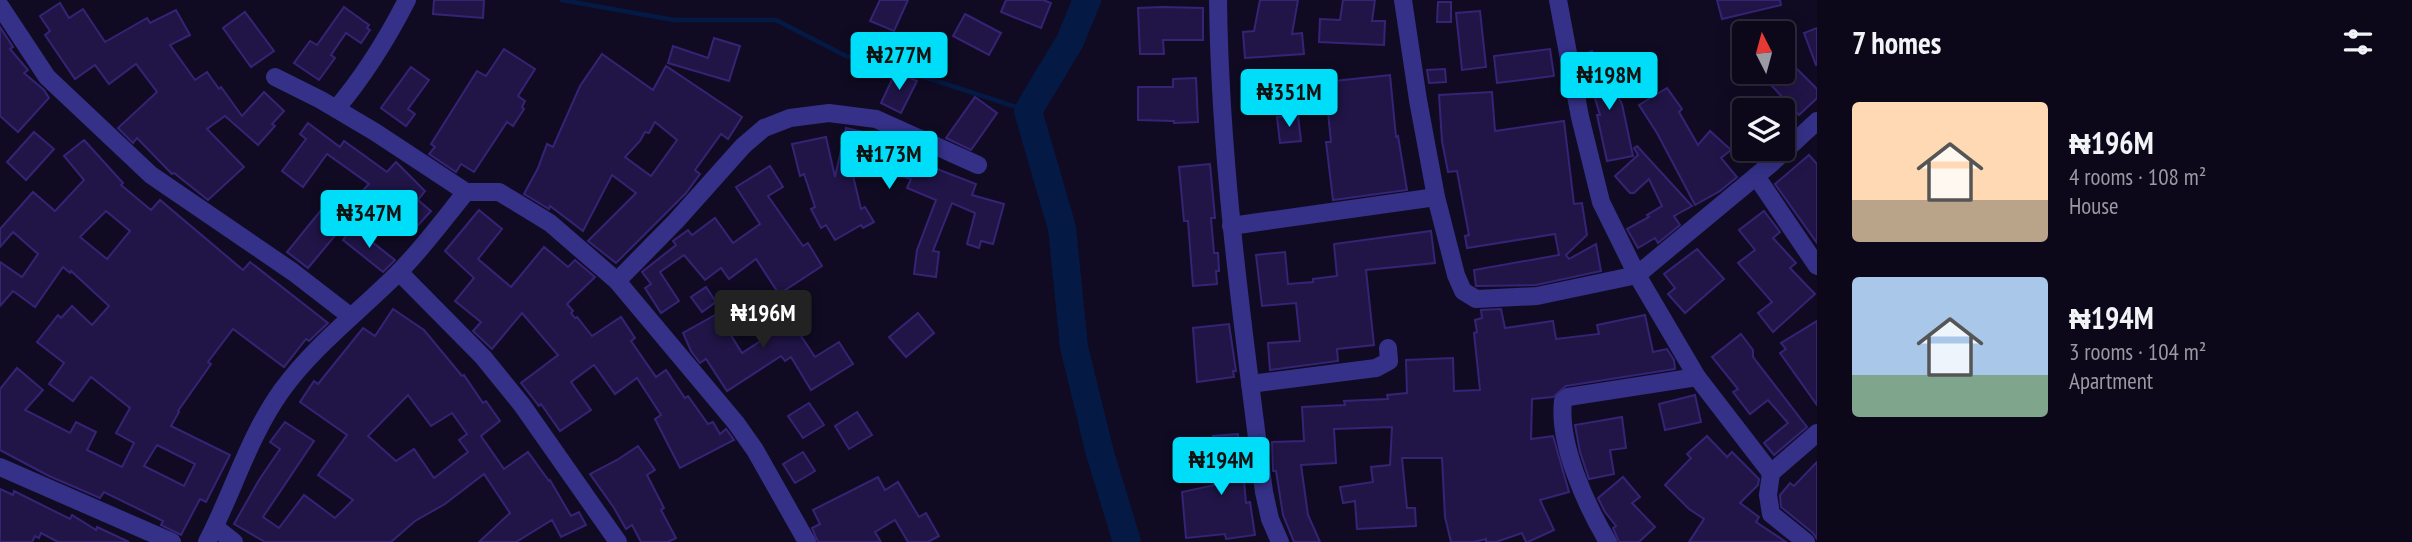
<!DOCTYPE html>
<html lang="en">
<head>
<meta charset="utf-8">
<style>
  body { margin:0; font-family:"PT Sans Narrow",sans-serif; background:#151123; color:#f1f3f6; height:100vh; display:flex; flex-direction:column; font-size:26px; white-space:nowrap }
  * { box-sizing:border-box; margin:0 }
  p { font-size:23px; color:#9a9aa2 }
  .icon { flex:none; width:38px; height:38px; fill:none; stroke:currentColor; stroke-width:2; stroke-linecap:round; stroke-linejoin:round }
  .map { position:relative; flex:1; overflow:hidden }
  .sheet { display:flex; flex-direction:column; background:#0c081a; width:595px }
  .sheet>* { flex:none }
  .needle { width:46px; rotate:354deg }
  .fabs { position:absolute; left:1732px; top:21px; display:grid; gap:14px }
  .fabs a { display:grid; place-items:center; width:63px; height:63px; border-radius:7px; background:#0c081a; box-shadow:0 4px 18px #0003,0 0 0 2px #2c2939; font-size:35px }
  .price { position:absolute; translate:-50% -60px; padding:0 16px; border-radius:7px; background:#00ddf8; color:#111; font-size:23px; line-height:46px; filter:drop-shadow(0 2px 4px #0008) }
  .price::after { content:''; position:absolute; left:50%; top:42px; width:21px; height:16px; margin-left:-10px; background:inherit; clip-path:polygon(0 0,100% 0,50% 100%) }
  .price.current { background:#222; color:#fff }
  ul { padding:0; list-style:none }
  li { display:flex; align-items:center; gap:21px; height:175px; padding:0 35px }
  li span { display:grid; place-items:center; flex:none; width:196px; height:140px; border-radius:7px; color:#555 }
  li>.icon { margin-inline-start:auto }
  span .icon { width:84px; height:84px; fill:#fffc; stroke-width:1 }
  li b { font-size:30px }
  h2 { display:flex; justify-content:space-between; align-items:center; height:84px; padding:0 35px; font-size:30px }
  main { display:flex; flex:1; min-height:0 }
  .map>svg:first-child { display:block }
</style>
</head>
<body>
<main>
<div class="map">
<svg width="1817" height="542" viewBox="0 0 1817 542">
  <rect width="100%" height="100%" fill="#100b23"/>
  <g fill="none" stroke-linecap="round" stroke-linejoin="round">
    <path stroke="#041a44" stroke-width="4.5" d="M562,0L674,20H776L846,56L934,80L1028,111"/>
    <path stroke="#041a44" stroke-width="28" d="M1087,0L1070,41L1028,111L1062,228L1074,347L1100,453L1127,542"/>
  </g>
  <g fill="#201546" stroke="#352475" stroke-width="2" fill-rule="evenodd">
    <path d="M434,0H484L483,18L433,14Z"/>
    <path d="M880,0H908L894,31L870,21Z"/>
    <path d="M1006,0H1043L1051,3L1041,28L1001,12Z"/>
    <path d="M1260,0H1298L1292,34L1302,33L1304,54L1245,58L1243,32L1254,31Z"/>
    <path d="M1343,0H1375L1372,21H1385L1384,45L1319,42L1320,19L1340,20Z"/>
    <path d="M1717,0H1780L1781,5L1722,19Z"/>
    <path d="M1438,2H1451V22H1437Z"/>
    <path d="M60,3L69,18L83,9L105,42L147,18L150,23L176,10L190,35L170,45L195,80L207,72L219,89L221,87L242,116L264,92L284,111L272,124L275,126L258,145L225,116L207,129L244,167L208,200L174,173L172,174L137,138L133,143L118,128L157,92L136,64L109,84L95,65L75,79L45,35L50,31L40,16Z"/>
    <path d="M344,7L369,25L367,28L370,30L361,43L346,33L331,55L335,58L319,80L294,63L310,41L317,45Z"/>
    <path d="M1162,7L1203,8V40H1163L1164,54H1140L1138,8Z"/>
    <path d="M1480,11L1486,67L1462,70L1456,13Z"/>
    <path d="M245,12L274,51L251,67L223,28Z"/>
    <path d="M965,14L1001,33L989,55L953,36Z"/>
    <path d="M0,27L13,47L10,49L28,70L24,73L44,90L49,98L18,132L0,116Z"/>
    <path d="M1817,28V65H1816L1804,33Z"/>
    <path d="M714,38L740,46L729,81L668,63L673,46L708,58Z"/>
    <path d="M504,49L535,69L518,96L525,101L522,107L524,109L513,126L507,122L474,172L461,164L456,172L429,154L435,147L431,144L477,71L486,76Z"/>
    <path d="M1550,49L1554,76L1497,83L1494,56Z"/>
    <path d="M1592,51L1622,104L1633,156L1607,161L1597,115H1600L1582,55Z"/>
    <path d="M602,54L653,90L666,66L742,117L728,139L721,134L695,170L700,174L686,193L616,263L588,241L636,193L612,175L583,231L550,206L549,209L524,194L538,168L547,144L553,147L580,86ZM655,122L677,140L651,176L625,157L640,141L645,132L649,133Z"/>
    <path d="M1792,64L1817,89V98L1799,115L1771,85Z"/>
    <path d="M411,67L429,80L408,109L415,114L406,126L381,108Z"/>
    <path d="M1445,69L1446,82L1429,83L1427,70Z"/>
    <path d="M896,71L917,81L901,113L881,103Z"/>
    <path d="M1390,75L1396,137L1398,136L1407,190L1333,200L1326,142H1331L1325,82Z"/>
    <path d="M1196,78L1198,122L1174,123V121L1138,120V87H1173V79Z"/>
    <path d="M1667,88L1682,109L1679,112L1698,145L1710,131L1731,150L1721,158L1737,177L1720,191L1695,205L1657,133L1639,105Z"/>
    <path d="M1492,92L1495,131L1564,121L1574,204L1582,203L1587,235L1566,255L1569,259L1596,244L1601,271L1536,285L1476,286L1474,270L1559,255L1555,234L1467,248L1465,236L1469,235L1457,171L1448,172L1442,141L1439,95Z"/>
    <path d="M975,97L997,113L971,150L946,138Z"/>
    <path d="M1298,115L1301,141L1280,143L1277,117Z"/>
    <path d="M308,123L340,147L344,141L387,172L396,162L425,191L418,200L431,211L409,235L380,210L373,218L354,200L369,184L327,154L303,187L282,171L306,139L300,134Z"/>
    <path d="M846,128L885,137L910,147L906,157L976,184L972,195L1004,204L993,244L981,241L979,248L967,244L975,213L952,203L933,251L939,252L936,277L914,274L917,250L936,200L907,188L911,179L849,159L861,209L865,207L874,222L863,228L861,225L835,240L826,225L821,228L811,209L815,207L804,174L800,176L792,144L826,137L835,177Z"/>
    <path d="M34,132L54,149L26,180L7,162Z"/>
    <path d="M84,140L123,183L121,185L151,210L160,200L243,270L250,262L328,323L309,341L306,339L284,367L233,329L208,362L211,364L178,411L179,412L171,426L230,455L206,502L200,499L181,535L161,525L163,521L104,492L100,498L49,476L0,450V389L17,368L43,390L25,410L70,433L76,422L96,432L87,450L122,467L134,443L116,433L130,408L91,377L73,401L49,384L64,363L37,342L58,315L61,318L72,306L92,325L109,306L71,271L70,273L63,267L35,307L13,291L0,306V262L22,277L38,254L13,232L0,247V229L33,192L55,211L84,180L64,156ZM106,211L130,231L107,259L80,237ZM157,445L195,464L184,486L144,466Z"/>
    <path d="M1637,146L1692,206L1674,216L1680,225L1658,243L1655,238L1638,248L1627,229L1649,217L1647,215L1662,206L1649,179L1634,193H1630L1615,176L1638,155L1634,148Z"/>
    <path d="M1809,155L1817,164V243L1775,184Z"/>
    <path d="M1210,164L1215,218H1211L1214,253H1218L1219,271H1216L1217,284L1193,286L1188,221H1184L1179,167Z"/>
    <path d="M770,166L783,187L768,196L803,246L808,243L822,266L779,294L756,259L729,279L721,268L705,280L684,255L660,272L679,301L661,313L645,288L651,284L642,272L676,245L673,241L688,230L692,235L715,218L733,243L760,224L736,187Z"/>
    <path d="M322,209L343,226L308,268L287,252Z"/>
    <path d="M479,210L502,229L478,259L511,287L544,247L568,267L575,260L595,277L567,304L573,311L571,313L575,318L577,317L592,336L621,317L635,338L631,341L656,377L666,370L685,398L688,396L708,424L713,422L720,434L726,429L734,440L680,468L655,419L661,415L637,378L615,394L594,365L571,382L591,410L560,431L541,404L539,406L521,383L558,355L522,313L492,349L473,331L481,322L455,301L474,278L445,251Z"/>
    <path d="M1764,211L1780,232L1773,238L1796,263L1790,268L1815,294L1773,332L1758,313L1772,302L1738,263L1755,250L1739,230Z"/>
    <path d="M353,227L395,260L383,272L343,240Z"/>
    <path d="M1431,231L1435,263L1366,270L1374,345L1337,349L1338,361L1270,370L1268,343L1300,341L1296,303L1262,306L1256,255L1285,252L1288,284L1313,282V279L1337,276L1334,244Z"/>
    <path d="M1697,249L1724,279L1685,313L1668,294L1675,288L1664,274Z"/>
    <path d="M706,287L716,302L702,312L691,297Z"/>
    <path d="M775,297L815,357L839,342L853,364L811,390L791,357L785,361L781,356L727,391L706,359L700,363L691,351L683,333L715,315L724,331L727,329L742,353L768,336L752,312Z"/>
    <path d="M393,309L424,330L462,376L464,375L483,403L486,401L500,421L481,436L504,469L528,452L549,481L550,480L571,516L579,512L586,525L561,537L552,520L516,542H479L510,513L484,474L445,504L415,521L391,542H265L234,524L259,480L280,449L270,442L285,422L314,441L263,517L279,528L304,495L335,518L353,500L318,475L347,435L300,402L314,381L318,384L363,328L375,336ZM408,395L431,426L452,413L467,434L459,440L468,452L434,478L414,449L396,461L368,436Z"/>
    <path d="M1501,309L1505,328L1553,321L1556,339L1599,334L1597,325L1645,315L1653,352L1667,349L1674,360L1675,369L1566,386L1553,397L1532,399L1531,439L1553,436L1569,492L1540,500L1554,530L1528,542H1526L1522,533L1496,542H1486V539L1474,542H1451L1445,517L1442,458H1402L1407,508H1415L1416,526L1357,529L1355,501L1343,503L1340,487L1373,482L1371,467L1390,465L1392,427L1334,429L1336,463L1301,465L1308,515L1320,542H1294L1283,515L1276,471H1273L1272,442L1304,441L1302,407L1345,405L1344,401L1388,399L1387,395L1407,393L1406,360L1453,358L1454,391L1480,390L1474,333L1477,332L1475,320L1482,318L1481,310Z"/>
    <path d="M918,313L934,333L906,357L889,337Z"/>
    <path d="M1817,321V405L1780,353L1786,349L1781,343Z"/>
    <path d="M1229,324L1236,371H1233L1234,377L1197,382L1193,328Z"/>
    <path d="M1741,334L1753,350V357L1807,427L1774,455L1764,443L1788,423L1768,400L1750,414L1733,392L1738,389L1712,357Z"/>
    <path d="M1695,395L1701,422L1665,430L1659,404Z"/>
    <path d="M809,403L824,425L803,438L788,416Z"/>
    <path d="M857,412L872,435L849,449L835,426Z"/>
    <path d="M1622,417L1626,448L1610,450L1614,474L1589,479L1580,452L1575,425Z"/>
    <path d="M1238,434L1240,470H1243L1246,503L1250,502L1255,535L1226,539L1225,534L1186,538L1182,492L1215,485L1213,436Z"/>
    <path d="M1707,436L1727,457L1732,452L1759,479L1758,485L1740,503L1759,517L1756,522L1786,542H1689L1704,519L1689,509L1665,485L1691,458L1687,454Z"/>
    <path d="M638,446L655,470L647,475L664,508L661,510L676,538L668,542H641L632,525L626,529L614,508L590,474L617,460Z"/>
    <path d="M803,452L815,471L795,483L783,464Z"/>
    <path d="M1817,462V539L1813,533L1781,507L1780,495L1790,483L1794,486Z"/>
    <path d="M878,477L885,490L898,482L919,517L926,513L939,536L928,542H908L895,520L875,532L881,542H818L812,528L820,524L813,510Z"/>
    <path d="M1623,477L1640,497L1632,503L1655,527L1639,542H1619L1613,528L1616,526L1605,512L1598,498Z"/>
    <path d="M0,489L13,495L14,491L70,519L72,515L96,530L97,527L129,542H58L41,533L39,538L35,536L32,542H0Z"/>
  </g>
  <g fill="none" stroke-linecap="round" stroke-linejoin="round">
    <g stroke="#353188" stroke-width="18">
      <path d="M1218,0C1220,165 1243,328 1264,492L1270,519L1280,542"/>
      <path d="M1403,0L1418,100L1436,197L1456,275L1463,291L1476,299L1537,296L1637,275L1773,162L1817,121"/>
      <path d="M1558,0L1580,117L1601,202L1637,275L1697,377L1771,473L1768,495L1771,514L1806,542"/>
      <path d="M0,6L47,77L151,175L293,272L350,316"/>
      <path d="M275,77L321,100L375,132L466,192H499L514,201L550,223L617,281L736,423L755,450L807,542"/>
      <path d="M336,109C365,75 387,39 407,0"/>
      <path d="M1756,176L1817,266"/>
      <path d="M1231,226L1436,197"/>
      <path d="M399,272L483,357L522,405L618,542"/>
      <path d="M617,281L676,221L743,146L764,128L790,118L829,113L876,119L978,165"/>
      <path d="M1250,384L1376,368L1389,361L1388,348"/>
      <path d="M0,467L172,542"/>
      <path d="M1771,473L1817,433"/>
      <path d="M215,527L234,542"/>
      <path d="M207,542C233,492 249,436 282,390C315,345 359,312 398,273C423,248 444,219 466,192"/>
      <path d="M1608,542C1586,505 1558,444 1563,401L1568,397L1697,377"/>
    </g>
  </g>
</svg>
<div class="fabs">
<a><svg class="needle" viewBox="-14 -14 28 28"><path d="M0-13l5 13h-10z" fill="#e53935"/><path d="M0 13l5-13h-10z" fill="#9a9aa2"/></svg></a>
<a><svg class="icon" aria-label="layers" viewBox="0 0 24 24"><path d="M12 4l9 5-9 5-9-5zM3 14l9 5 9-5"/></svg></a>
</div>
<b class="price" style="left:899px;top:92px">₦277M</b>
<b class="price" style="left:1609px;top:112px">₦198M</b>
<b class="price" style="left:1289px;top:129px">₦351M</b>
<b class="price" style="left:889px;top:191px">₦173M</b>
<b class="price" style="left:369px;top:250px">₦347M</b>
<b class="price current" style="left:763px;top:350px">₦196M</b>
<b class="price" style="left:1221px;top:497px">₦194M</b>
</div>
<section class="sheet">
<h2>7 homes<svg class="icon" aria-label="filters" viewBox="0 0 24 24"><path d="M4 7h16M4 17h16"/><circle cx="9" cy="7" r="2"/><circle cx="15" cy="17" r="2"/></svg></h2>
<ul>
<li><span style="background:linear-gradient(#ffd9b3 70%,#b9a48a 0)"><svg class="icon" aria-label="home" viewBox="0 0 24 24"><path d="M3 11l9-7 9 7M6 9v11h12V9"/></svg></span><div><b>₦196M</b><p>4 rooms · 108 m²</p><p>House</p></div></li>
<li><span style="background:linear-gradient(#a9c7e8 70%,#7fa58c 0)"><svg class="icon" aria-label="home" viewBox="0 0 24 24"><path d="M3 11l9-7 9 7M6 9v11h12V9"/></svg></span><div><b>₦194M</b><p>3 rooms · 104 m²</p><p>Apartment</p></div></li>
</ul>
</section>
</main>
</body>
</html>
